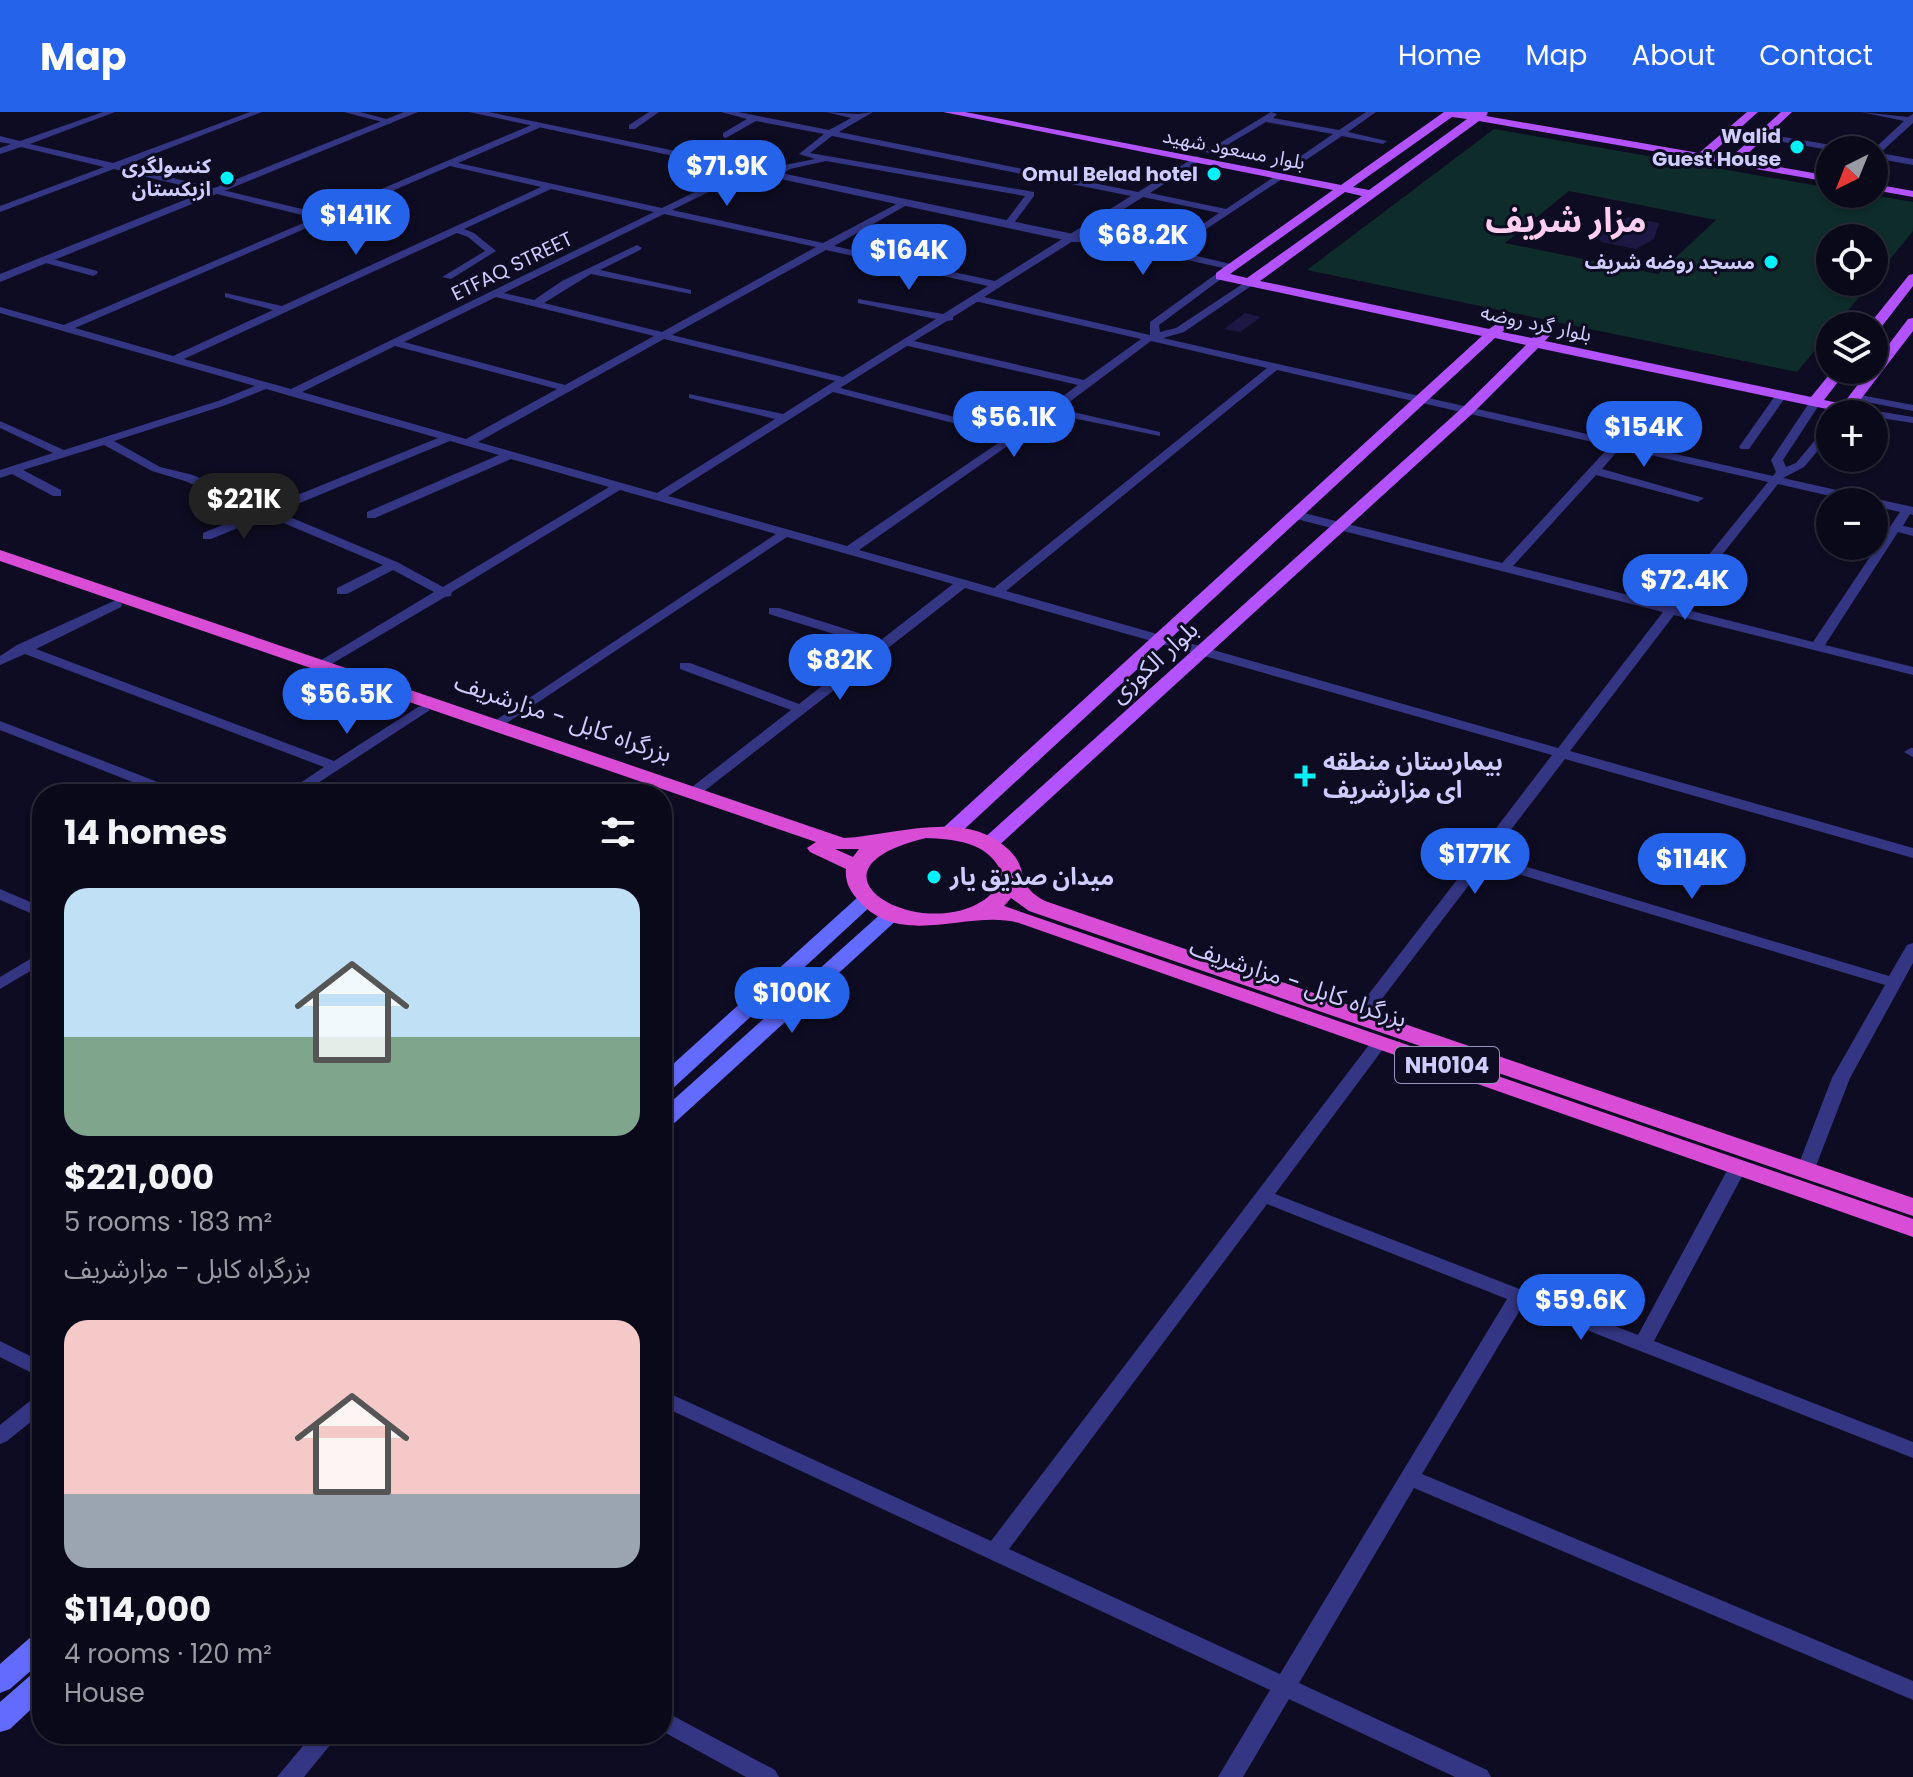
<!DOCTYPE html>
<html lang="en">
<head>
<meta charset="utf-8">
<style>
  body { margin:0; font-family:Poppins,"Noto Sans Arabic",sans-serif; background:#181727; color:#f1f3f6; height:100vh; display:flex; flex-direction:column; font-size:30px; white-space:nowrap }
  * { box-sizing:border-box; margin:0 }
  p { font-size:26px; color:#999aa2 }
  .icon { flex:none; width:44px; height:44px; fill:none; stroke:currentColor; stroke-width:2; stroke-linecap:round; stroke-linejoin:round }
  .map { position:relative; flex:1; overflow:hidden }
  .side { position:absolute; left:32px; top:672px; width:640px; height:960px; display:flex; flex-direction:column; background:#0a091a; border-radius:32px; box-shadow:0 2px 6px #0004,0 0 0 2px #2a2a39 }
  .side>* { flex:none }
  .needle { width:52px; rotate:223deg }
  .controls { position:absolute; left:1816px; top:24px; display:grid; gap:16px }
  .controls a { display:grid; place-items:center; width:72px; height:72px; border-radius:50%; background:#0a091a; box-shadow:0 2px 6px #0004,0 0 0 2px #2a2a39; font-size:40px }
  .price { position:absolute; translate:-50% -68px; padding:0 18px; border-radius:28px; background:#2563eb; color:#fff; font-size:26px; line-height:52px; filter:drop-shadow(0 2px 4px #0008) }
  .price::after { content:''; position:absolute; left:50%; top:48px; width:24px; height:18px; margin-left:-12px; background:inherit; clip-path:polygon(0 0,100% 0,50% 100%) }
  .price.active { background:#222; color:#fff }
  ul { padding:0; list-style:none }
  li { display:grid; align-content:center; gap:16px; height:424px; padding:0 32px }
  li span { display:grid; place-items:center; height:248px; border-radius:24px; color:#555 }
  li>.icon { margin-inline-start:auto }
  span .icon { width:144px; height:144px; fill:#fffc; stroke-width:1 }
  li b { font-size:34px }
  h2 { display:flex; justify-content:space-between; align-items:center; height:96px; padding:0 32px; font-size:34px }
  header { display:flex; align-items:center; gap:48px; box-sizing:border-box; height:112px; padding:0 40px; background:#2563eb; color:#fff }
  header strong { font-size:38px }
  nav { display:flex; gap:44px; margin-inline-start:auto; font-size:28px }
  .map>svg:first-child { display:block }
</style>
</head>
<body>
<header>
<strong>Map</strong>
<nav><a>Home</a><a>Map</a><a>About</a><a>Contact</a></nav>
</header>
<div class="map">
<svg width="1913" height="1665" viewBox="0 0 1913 1665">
  <rect width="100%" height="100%" fill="#0e0c22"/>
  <path fill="#0e2c29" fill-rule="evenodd" d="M1494,17L1830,76V82H1866L1913,90V119L1874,167V126H1830V170H1872L1835,214H1830V220L1797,260L1307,158ZM1569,79L1716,108L1658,162L1505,131Z"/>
  <g fill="#1d1744">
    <path d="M1629,105L1659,111L1654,127L1636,137L1601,130L1595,116L1616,117L1618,111Z"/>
    <path d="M1245,201L1261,205L1240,220L1224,217Z"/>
  </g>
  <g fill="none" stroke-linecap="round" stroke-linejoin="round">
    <g fill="#343684" fill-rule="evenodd">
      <path d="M103,0H115L30,32L113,51L250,0H262L123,54L323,102L536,11L540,14L539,16L458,51L662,96L746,55L751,58L749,60L729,70L746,74V78L721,74L672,98L823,131L904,88L907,89V93L834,134L995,169L1131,84L832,24L810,41L1034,80V84L1011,115L1008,116L1003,113L1025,84L826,49L790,57L777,66H771V62L784,53L815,47L799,42L824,22L756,9L726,26L723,25V21L747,7L721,0H738L829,18L851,6L826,0L858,2L873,0L839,20L1138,80L1197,44L1201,47L1200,49L1150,81L1226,97L1277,63L1285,65L1167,143L1164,142V138L1219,101L1143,85L984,185L1150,223V210L1216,162L1225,164L1159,213L1160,220L1176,216L1250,167L1255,170L1254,172L1184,220L1163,226L1773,364L1776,360L1771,348L1811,288H1819L1821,290L1783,348L1786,355L1796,351L1826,315L1830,314V324L1804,355L1783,366L1913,395V403L1910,402L1903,414L1913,416V424L1898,420L1825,533L1913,555V563L1674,503L1570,639L1913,736V746L1565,647L1491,744L1889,864L1907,833L1913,831V851L1850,966L1814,1059L1811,1063H1799L1796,1059L1832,966L1885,873L1485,752L1365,909H1353L1351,905L1473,747L1474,742L1477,741L1552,643L965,476L698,684L693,685L686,681L688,678L791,598L680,557V551H690L799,592L873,534L769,502V496H779L881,528L953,472L787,425L498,617L491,613L493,610L776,422L620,378L452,480L451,484L445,485L323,557L316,553L318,550L434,480L393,458L347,482H337V476L383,453L267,404L211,427H203V421L257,399L185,369L152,359L104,333L23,358L61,378V384H53L12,362L0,366V358L53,341L0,316V309L64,338L218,289L255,274L0,201V195L64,213L315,106L114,57L0,100V94L104,55L21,35L0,42V36L11,32L0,30V24L20,29ZM450,54L541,75L282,194L225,181V185L273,198L173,244L75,216ZM551,77L654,100L291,277L184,247L457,121L468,125L485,139L442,165L451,167L496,139L474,121L464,117ZM664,102L816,135L662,220L544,191L591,162L691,182V178L600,158L640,138L642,136L637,133L562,169L534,188L504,181ZM826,138L988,174L943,202L858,187V191L936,207L843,265L672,223ZM496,185L654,224L565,273L404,230ZM977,190H979L1141,227L1084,268L914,229L947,209L953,208V205ZM664,227L835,269L783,302L689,282V286L775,307L657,381L478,330ZM1151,229L1267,256L994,476L859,438L1053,302L1160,324V320L1060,297ZM395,234L557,277L466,327L302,280ZM907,234H908L1078,273L1014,320L840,276ZM1277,258L1610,334L1502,451L1296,399L1290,403L1292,406L1663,500L1558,636L1006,479ZM266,277L438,326L268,395L193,363L160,355L114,329L226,293ZM833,280L1007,325L847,434L668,384ZM450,329L499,343L367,400V406H375L511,347L609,375L443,475L397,450L278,400ZM1620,336L1768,370L1668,493L1513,454L1596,363L1698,390L1704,386L1602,357ZM1778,372L1856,390H1874V394L1900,400L1813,530L1680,496Z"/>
      <path d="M344,0H360L394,9L390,12Z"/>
      <path d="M649,0H659L635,17H629V13Z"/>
      <path d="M1271,0L1277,2L1273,6L1339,18L1366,0H1376L1348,20L1387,29L1383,32L1342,24L1291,58L1288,57V53L1333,22L1266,10L1212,42L1205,40Z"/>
      <path d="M1861,0L1908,5L1913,2V11L1880,41L1913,47V53L1874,46L1873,38L1904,9Z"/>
      <path d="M1761,21L1843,35L1847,38H1830L1758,26V22Z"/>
      <path d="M45,145L97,159L98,161L93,164L42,150L40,148Z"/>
      <path d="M1777,281L1787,283L1749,337H1741L1739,335Z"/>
      <path d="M1855,282L1913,293V299L1851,287L1849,285Z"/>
      <path d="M1846,294L1913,305V311L1874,305V302H1836Z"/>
      <path d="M116,488L122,492L121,495L36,537L334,649L418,595L423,594L430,598L301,682H284L324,655L25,542L0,553V544L17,533Z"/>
      <path d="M0,609L181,679L183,682H163L0,618Z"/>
      <path d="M1911,636H1913V645L1904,640Z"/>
      <path d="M0,777L42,795V806L0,788Z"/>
      <path d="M42,840V852L0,877V865Z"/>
      <path d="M1381,924L1389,929L1275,1082L1638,1223L1729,1055L1732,1051H1744L1747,1055L1654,1229L1913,1330V1346L1523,1193L1422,1362L1913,1569V1588L1414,1376L1299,1571L1487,1658L1491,1665H1455L1289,1587L1243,1665H1218L1270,1578L662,1294V1278L991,1429L1375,925ZM1267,1092L1507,1187L1280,1562L1009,1437Z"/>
      <path d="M0,1229L42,1250V1266L0,1245Z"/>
      <path d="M42,1283V1301L7,1329L0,1332V1313L35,1285Z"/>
      <path d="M662,1598L775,1658L779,1665H746L662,1619Z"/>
      <path d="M313,1622H339L304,1665H277Z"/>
    </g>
    <g fill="#343684" fill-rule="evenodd">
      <path d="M404,0H418L0,170V162Z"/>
      <path d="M469,0H489L1073,122L1108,123L1239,154L1233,158L1108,131L1073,130Z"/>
    </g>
    <g fill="#636bff" fill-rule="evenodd">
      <path d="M865,783L875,789L872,793L670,979L662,981V962L858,785Z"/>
      <path d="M892,796L899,798L902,802L899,806L670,1015L662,1017V998L885,798Z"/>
      <path d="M42,1521V1549L10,1577L0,1581V1552L32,1524Z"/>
      <path d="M42,1558V1587L10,1617L0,1620V1590L32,1562Z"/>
    </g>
    <g fill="#b353ff" fill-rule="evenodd">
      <path d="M943,0H965L1341,73L1444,0H1488L1486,4L1699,41L1747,0H1758L1710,43L1730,46L1781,0H1792L1741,48L1830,64V70L1479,9L1260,169L1489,217L1504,207L1511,211L1502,220L1532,226L1546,216L1553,220L1545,229L1811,285L1833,258H1847L1824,288L1843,292L1869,258H1874V252L1908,207L1913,206V219L1851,300L1846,301L1538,236L1473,301L996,736L989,738L980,732L982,728L1463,295L1526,233L1495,226L957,724H943L941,720L943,716L1482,224L1216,167V161L1333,78ZM1452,5L1467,7L1369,78L1353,75ZM1345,80L1362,84L1247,166L1230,162Z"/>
      <path d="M1874,72L1913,79V85L1874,78Z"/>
      <path d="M1913,162V174L1879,218L1874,219V214H1868L1909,163Z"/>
    </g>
    <path fill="#d94dd6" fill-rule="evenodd" d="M0,438L844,726C896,723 969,695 1011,740C1030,760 1014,772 1045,789L1913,1086V1104L1029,799L1011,786L1004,794L1913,1107V1125L1019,811C969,797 902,837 860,790C850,779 845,771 846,757L810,740L807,736L816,730L0,449ZM926,726C954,727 986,730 1000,757C1001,772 996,779 984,788C919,832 791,758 926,726ZM835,737H859L853,745Z"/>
  </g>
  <g fill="#00f1f7" stroke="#0e0c22" stroke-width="3">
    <circle cx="1797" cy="35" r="8"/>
    <circle cx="1214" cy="62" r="8"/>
    <circle cx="227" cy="66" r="8"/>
    <circle cx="1771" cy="150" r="8"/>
    <path d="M1301 652h8v8h8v8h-8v8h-8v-8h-8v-8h8z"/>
    <circle cx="934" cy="765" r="8"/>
  </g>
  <g text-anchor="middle" stroke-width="6" stroke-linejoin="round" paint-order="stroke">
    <g font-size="20" font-weight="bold" fill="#cfccff" stroke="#0e0c22" text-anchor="end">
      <text x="1781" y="31">Walid<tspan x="1781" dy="23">Guest House</tspan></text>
      <text x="211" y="61">کنسولگری<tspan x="211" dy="23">ازبکستان</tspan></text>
      <text x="1198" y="69">Omul Belad hotel</text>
      <text x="1755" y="157">مسجد روضه شریف</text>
    </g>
    <g font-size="20" fill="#cfccff" stroke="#0e0c22">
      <text transform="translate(1234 37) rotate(11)" y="7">بلوار مسعود شهید</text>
      <text transform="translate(512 154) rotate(-26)" y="7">ETFAQ STREET</text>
      <text transform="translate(1536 211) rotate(12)" y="7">بلوار گرد روضه</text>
    </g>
    <rect fill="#0e0c22" stroke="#9592bd" stroke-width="2" x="1395" y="935" width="104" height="36" rx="6"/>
    <g font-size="22" font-weight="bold" fill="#cfccff">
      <text x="1447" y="961">NH0104</text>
    </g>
    <g font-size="24" fill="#cfccff" stroke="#0e0c22">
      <text transform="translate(1154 550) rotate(-42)" y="8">بلوار الکوزی</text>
      <text transform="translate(563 606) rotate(19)" y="8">بزرگراه کابل - مزارشریف</text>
      <text transform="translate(1298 871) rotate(19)" y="8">بزرگراه کابل - مزارشریف</text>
    </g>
    <g font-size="24" font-weight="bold" fill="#cfccff" stroke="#0e0c22" text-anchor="start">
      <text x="1323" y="658">بیمارستان منطقه<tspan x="1323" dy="28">ای مزارشریف</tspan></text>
      <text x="950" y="773">میدان صدیق یار</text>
    </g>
    <g font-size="34" font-weight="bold" fill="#ffcef1" stroke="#0e0c22">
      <text x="1566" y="120">مزار شريف</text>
    </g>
  </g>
</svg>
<div class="controls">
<a><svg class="needle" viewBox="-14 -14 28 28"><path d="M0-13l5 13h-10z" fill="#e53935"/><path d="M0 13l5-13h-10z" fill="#999aa2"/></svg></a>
<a><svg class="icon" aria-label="locate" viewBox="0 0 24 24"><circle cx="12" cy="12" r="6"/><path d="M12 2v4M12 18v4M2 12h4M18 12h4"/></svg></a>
<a><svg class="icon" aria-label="layers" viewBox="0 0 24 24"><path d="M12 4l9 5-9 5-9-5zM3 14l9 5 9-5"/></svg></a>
<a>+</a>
<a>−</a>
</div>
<b class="price" style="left:727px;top:96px">$71.9K</b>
<b class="price" style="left:356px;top:145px">$141K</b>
<b class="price" style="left:1143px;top:165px">$68.2K</b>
<b class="price" style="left:909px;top:180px">$164K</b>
<b class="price" style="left:1014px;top:347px">$56.1K</b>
<b class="price" style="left:1644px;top:357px">$154K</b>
<b class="price active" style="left:244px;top:429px">$221K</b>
<b class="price" style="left:1685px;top:510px">$72.4K</b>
<b class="price" style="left:840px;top:590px">$82K</b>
<b class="price" style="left:347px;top:624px">$56.5K</b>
<b class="price" style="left:1475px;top:784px">$177K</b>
<b class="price" style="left:1692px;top:789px">$114K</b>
<b class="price" style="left:792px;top:923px">$100K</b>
<b class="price" style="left:1581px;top:1230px">$59.6K</b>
<section class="side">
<h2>14 homes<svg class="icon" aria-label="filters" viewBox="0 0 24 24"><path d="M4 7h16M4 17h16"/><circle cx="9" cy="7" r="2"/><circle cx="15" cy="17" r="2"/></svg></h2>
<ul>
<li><span style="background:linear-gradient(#bfe0f5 60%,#7fa58c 0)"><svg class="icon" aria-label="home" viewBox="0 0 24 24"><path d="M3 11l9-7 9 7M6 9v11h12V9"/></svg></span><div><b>$221,000</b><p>5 rooms · 183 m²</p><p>بزرگراه کابل - مزارشریف</p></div></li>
<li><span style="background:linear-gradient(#f6c9c9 70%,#9aa5b1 0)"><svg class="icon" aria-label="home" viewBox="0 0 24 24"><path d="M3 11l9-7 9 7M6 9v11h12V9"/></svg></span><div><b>$114,000</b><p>4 rooms · 120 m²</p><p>House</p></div></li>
</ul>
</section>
</div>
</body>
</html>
